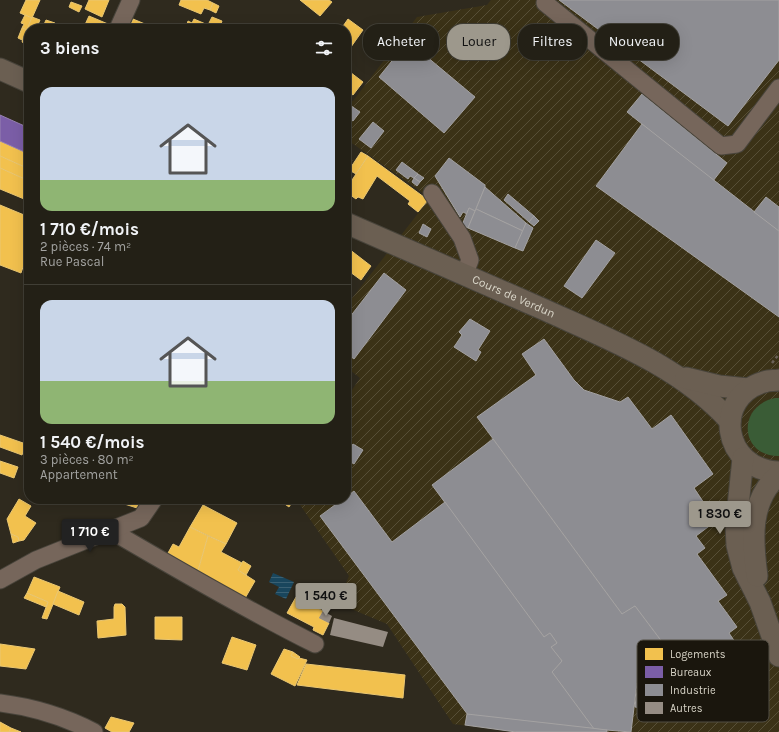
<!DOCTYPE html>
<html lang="fr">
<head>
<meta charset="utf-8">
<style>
  body { margin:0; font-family:Karla,sans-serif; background:#2b281f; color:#f1f3f6; height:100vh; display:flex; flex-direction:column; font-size:15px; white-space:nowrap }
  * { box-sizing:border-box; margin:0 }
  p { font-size:13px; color:#a3a3a1 }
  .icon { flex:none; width:22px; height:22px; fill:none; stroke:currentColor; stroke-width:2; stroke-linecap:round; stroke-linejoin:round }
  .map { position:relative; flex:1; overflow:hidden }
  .drawer { position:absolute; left:24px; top:24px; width:327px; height:480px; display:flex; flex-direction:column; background:#232016; border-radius:16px; box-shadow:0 4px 16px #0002,0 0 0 1px #403e35 }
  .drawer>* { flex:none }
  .top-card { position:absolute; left:363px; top:24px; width:356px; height:36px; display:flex; gap:8px }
  .price { position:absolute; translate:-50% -34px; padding:0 9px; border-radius:4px; background:#9d988c; color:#111; font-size:13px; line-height:26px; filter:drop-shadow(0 1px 2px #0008) }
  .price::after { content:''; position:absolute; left:50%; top:24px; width:12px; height:9px; margin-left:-6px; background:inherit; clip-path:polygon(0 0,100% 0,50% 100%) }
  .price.on { background:#222; color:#fff }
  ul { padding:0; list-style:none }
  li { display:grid; align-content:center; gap:8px; height:212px; padding:0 16px }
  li+li { border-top:1px solid #403e35 }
  li span { display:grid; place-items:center; height:124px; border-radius:12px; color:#555 }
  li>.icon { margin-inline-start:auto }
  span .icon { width:72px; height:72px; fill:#fffc; stroke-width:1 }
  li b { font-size:17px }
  h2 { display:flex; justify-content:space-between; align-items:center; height:48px; padding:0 16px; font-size:17px }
  .tag { padding:0 14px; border-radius:16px; background:#232016; box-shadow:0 4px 16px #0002,0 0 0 1px #403e35; font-size:14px; line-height:36px }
  .tag.on { background:#9d988c; color:#111 }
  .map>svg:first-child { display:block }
</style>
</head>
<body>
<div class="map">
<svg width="779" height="732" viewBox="0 0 779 732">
  <defs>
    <pattern id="industrial-furrows" width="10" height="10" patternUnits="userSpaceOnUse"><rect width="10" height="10" fill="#3b3217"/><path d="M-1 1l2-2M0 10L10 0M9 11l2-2" fill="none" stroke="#574f37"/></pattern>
    <pattern id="water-rules" width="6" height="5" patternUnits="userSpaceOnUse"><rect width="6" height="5" fill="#19465d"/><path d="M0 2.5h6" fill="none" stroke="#3a6073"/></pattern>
  </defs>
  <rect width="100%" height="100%" fill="#2f2a1e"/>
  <path fill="url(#industrial-furrows)" d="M491,0H779V732H517L453,724L387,624L337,603L349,576L296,499H346V399L360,378L346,367V306L430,198L346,139V98L353,101L417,17L487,5Z"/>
  <path fill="#3a5c36" d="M775,398H779V456C740,457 736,406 775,398Z"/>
  <path fill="url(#water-rules)" d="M273,573L294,582L286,599L275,594L279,587L269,582Z"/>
  <g fill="#f2c14e" stroke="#eac772">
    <path d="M26,0H40L32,18L20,13Z"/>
    <path d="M89,0H109L102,17L85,9Z"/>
    <path d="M181,0H207L213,3L210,10L204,8L201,14L179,5Z"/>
    <path d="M300,0H329L332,2L320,16Z"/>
    <path d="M71,2L82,6L79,12L69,7Z"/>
    <path d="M213,3L219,6L216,13L210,10Z"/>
    <path d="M25,15L32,18L27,30L22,28L24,24L21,23Z"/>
    <path d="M89,16L108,24L106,29H83Z"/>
    <path d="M32,17L40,20L36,29H29V45L22,42Z"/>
    <path d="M212,17L222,21L219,29H199L187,24L188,21L192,23L194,19L208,25Z"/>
    <path d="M133,19L145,24L143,29H129Z"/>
    <path d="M348,19L363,30L346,54V29H341Z"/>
    <path d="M46,20L55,23L53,29H42Z"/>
    <path d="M22,28L27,30L22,40L18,38Z"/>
    <path d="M346,69L363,82L353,95L346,90Z"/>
    <path d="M0,141L29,154V169L0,156Z"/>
    <path d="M361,152L368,156L356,174L349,170Z"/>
    <path d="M346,155L352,160L346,168Z"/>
    <path d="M0,156L29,169V181L0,168Z"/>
    <path d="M368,156L428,200L418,212L408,204L410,201L377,176L363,199L358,197L356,199L346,192V189Z"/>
    <path d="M0,168L29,181V201L0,189Z"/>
    <path d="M0,205L29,217V270L23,267L21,273L0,265Z"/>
    <path d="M349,249L371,266L361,280L346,269V254Z"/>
    <path d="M0,435L26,444L22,455L0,447Z"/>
    <path d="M0,461L18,467L14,478L0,473Z"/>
    <path d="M19,499L31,506L25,516L36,523L24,540L19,541L18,537L11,534L7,519Z"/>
    <path d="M116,499H140L137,508L115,501Z"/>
    <path d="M280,499H294L289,507L279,500Z"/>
    <path d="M203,505L237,523L226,544L190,527Z"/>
    <path d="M190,527L208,536L198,571L168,553L173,544L179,547Z"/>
    <path d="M11,534L18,537L19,541L13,543Z"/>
    <path d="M208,536L226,544L221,552L242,563L238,570L255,581L244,600L207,578L208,576L198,571Z"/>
    <path d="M243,561L251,566L246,575L238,570Z"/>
    <path d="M34,577L60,587L47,619L42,618L48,602L27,593Z"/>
    <path d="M58,591L84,602L79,615L53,604Z"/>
    <path d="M27,593L48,602L46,607L24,598Z"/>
    <path d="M296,597L323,611L319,618L329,623L323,635L313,630L314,627L287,613Z"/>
    <path d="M115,604H122L125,607L126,635L98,638L97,621L114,619V607Z"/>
    <path d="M155,617H182V640L155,639Z"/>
    <path d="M232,637L256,645L247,670L222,663Z"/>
    <path d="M0,644L35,649L26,669L0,666Z"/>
    <path d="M284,649L293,652L291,656L307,660L295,686L271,674Z"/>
    <path d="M293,652L300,657L298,659L291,656Z"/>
    <path d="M306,664L405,675L403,698L297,685Z"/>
    <path d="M111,717L134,723L129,732H112L105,728Z"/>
    <path d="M0,722L11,728L9,732H0Z"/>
    <path d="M11,728L21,732H9Z"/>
  </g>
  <path fill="#7b5ea7" stroke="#9781b1" d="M0,115L29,128V154L0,141Z"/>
  <g fill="#8d8d92" stroke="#a4a2a2">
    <path d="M559,0H779V60L728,126Z"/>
    <path d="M408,41L475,97L444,133L379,77Z"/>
    <path d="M642,94L727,163L713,181L627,112Z"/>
    <path d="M347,103L360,112L353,121L347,117L350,112L346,109Z"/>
    <path d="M373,122L384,131L371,148L359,139Z"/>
    <path d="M642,124L779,231V317L596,186Z"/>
    <path d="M449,158L485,185V187L475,211L469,208L467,214L463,212L460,217L435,176Z"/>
    <path d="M402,162L418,174L414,178L410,176L408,179L396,170Z"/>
    <path d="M418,174L424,178L420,182L414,178Z"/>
    <path d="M414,178L420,182L417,186L412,182Z"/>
    <path d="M485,187L526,223L523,231L476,209Z"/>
    <path d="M508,194L534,216L529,222L504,200Z"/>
    <path d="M766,197L779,207V231L754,212Z"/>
    <path d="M469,208L475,211L468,228L462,225Z"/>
    <path d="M476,209L523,231L515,248L468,228Z"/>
    <path d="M534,216L539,221L534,226L529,222Z"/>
    <path d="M526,223L533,228L523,251L515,248Z"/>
    <path d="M423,224L431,229L427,237L419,233Z"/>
    <path d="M596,240L615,253L582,298L564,286Z"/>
    <path d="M384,273L406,290L354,359L346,353V322Z"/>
    <path d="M470,319L490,331L478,350L481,352L476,361L454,347L462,335L459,332Z"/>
    <path d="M544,339L574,380L584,390L620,402L628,397L652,429L671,415L713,474L694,488L716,521L696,536L705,548L697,554L727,595L718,601L737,627L729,633L747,660L703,691L690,674L687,675L635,606L622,614L477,417L536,375L522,354Z"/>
    <path d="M493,439L622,614L635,606L674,658L637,683L631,732L594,729L552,672L562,661L551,647L557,643L550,633L544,637L432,485Z"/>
    <path d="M353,444L363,450L354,464L346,459V455Z"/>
    <path d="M354,491L392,542L445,502L544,637L550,633L557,643L551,647L562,661L552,672L594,729L468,715L320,516L343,499H346V497Z"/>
    <path d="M637,690L649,692L647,709L635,707Z"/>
    <path d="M467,714L591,728L607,730V732H516L465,725Z"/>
  </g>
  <g fill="#958c83">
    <path d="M323,611L332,616L329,623L319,618Z"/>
    <path d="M334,618L388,632L383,647L330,635Z"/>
  </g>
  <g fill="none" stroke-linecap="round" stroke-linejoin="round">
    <g stroke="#48443b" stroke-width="19">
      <g id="minor">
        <path d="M545,3L721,146L737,144L779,88"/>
        <path d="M118,29L131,0"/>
        <path d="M432,193L462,238L470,260L464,275"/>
        <path d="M110,530C178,570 245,609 315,644"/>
        <path d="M0,580L36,560L141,518L154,499"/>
        <path d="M0,703C32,707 65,717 94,732"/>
      </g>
    </g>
    <g stroke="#48443b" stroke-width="23">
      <g id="major">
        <path d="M0,69L29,82"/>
        <path id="s1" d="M346,223C412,252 479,281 545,310C611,340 681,367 730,421"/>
        <path d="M686,378L719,386L748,389"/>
        <path d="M779,380C774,381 768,380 764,382C712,397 722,470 779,472"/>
        <path d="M743,458L736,526L737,545L743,568L760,602L779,656"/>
        <path d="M757,576C752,539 749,501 779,474"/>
      </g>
    </g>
    <path stroke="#6b6259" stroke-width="2.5" stroke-dasharray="3 3" stroke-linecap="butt" d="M772,363L779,354"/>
    <use href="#minor" stroke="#76665b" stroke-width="17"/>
    <use href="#major" stroke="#6b5f52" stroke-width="21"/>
  </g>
  <g text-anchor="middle" stroke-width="4" stroke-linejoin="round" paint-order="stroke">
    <g font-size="12" fill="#d8d4c7" stroke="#1a160d">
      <text dy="4" stroke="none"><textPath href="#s1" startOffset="183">Cours de Verdun</textPath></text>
    </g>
  </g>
  <rect x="637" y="640" width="132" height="82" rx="6" fill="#1a160d" stroke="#534f45" stroke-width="1"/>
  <rect x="645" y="648" width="18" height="12" fill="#f2c14e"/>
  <rect x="645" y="666" width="18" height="12" fill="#7b5ea7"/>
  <rect x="645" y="684" width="18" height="12" fill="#8d8d92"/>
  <rect x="645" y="702" width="18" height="12" fill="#958c83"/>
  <g font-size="11" fill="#d8d4c7">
    <text x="670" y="658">Logements</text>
    <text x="670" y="676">Bureaux</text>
    <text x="670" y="694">Industrie</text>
    <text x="670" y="712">Autres</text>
  </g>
</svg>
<b class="price" style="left:720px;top:535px">1 830 €</b>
<b class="price on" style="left:90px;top:553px">1 710 €</b>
<b class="price" style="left:326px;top:617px">1 540 €</b>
<div class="top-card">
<a class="tag">Acheter</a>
<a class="tag on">Louer</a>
<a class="tag">Filtres</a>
<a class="tag">Nouveau</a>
</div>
<section class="drawer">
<h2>3 biens<svg class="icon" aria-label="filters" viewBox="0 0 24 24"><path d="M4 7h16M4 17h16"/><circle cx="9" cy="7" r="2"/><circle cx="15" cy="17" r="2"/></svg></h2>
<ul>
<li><span style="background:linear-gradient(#c9d6e8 75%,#8fb573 0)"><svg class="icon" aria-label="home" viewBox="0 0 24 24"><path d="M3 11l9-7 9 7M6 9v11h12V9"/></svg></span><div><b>1 710 €/mois</b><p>2 pièces · 74 m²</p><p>Rue Pascal</p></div></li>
<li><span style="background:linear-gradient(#c9d6e8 65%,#8fb573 0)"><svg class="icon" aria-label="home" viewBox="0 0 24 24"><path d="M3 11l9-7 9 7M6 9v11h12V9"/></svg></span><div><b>1 540 €/mois</b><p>3 pièces · 80 m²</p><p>Appartement</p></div></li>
</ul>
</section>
</div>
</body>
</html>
